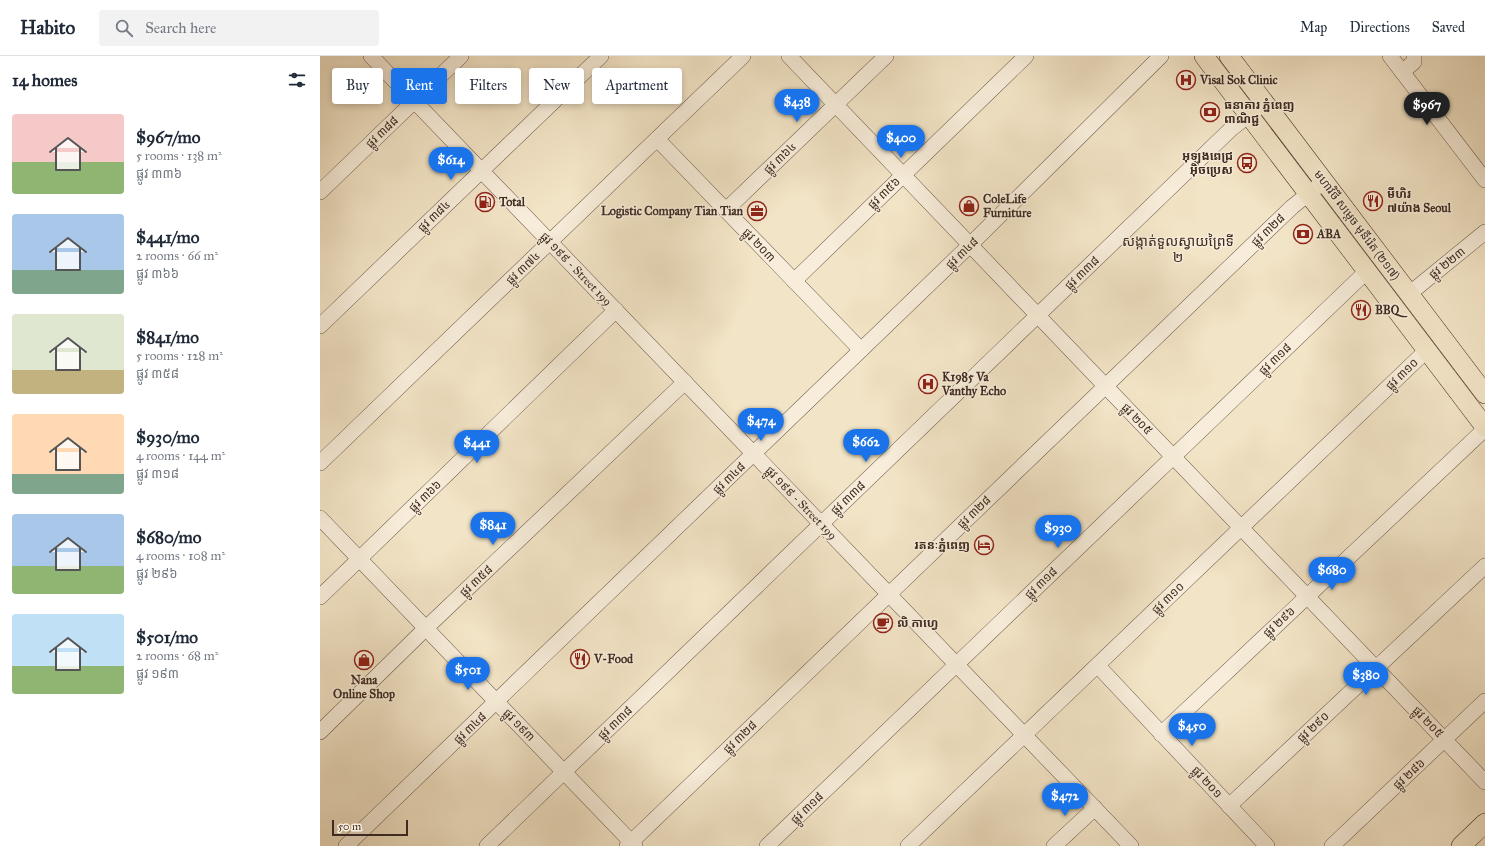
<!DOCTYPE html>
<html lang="en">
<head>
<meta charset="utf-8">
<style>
  body { margin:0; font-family:"IM FELL Great Primer","Noto Sans Khmer",serif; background:#f2f2f3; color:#1f2937; height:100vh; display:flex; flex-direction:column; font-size:15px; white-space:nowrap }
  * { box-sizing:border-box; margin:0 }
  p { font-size:13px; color:#747a83 }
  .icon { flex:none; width:22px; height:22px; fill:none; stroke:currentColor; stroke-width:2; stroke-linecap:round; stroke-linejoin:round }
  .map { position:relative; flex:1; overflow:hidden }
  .details { display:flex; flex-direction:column; background:#fff; width:320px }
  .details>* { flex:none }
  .banner { position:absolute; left:12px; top:12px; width:380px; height:36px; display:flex; gap:8px }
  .scale { position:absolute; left:12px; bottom:10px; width:76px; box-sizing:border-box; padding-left:4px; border:2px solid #3f2b22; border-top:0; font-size:11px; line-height:14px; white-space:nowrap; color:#3f2b22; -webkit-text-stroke:3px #f7edda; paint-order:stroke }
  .price { position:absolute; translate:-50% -34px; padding:0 9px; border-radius:14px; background:#1a73e8; color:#fff; font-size:13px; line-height:26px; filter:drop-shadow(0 1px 2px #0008) }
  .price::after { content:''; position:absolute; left:50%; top:24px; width:12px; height:9px; margin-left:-6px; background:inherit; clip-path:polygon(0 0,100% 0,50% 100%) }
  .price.current { background:#222; color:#fff }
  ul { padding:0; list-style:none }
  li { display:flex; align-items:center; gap:12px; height:100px; padding:0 12px }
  li span { display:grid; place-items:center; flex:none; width:112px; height:80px; border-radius:4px; color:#555 }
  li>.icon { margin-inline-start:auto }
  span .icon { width:48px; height:48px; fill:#fffc; stroke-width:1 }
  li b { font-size:17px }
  h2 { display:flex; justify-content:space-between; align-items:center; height:48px; padding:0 12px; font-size:17px }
  .tag { padding:0 14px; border-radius:4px; background:#fff; box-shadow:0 2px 6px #0003; font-size:14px; line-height:36px }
  .tag.current { background:#1a73e8; color:#fff }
  header { display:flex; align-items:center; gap:24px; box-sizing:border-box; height:56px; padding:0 20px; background:#fff; border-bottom:1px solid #e0e1e3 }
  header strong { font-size:19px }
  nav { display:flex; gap:22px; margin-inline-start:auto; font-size:14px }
  .search { width:280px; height:36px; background:#f2f2f3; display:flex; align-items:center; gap:10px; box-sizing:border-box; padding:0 14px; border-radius:4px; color:#747a83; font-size:15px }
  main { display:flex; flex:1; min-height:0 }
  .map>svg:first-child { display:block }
</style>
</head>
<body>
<header>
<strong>Habito</strong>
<div class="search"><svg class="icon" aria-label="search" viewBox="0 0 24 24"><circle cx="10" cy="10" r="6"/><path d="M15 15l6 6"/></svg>Search here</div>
<nav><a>Map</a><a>Directions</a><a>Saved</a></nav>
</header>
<main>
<section class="details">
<h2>14 homes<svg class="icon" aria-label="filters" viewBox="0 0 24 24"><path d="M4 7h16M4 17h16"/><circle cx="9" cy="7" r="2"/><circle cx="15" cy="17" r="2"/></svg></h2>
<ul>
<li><span style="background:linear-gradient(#f6c9c9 60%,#8fb573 0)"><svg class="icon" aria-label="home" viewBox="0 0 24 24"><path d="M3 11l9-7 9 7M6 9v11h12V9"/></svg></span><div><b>$967/mo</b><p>5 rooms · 138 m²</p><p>ផ្លូវ ៣៣៦</p></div></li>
<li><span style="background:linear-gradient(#a9c7e8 70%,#7fa58c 0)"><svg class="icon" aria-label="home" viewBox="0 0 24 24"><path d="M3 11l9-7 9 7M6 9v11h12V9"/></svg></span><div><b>$441/mo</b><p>2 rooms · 66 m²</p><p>ផ្លូវ ៣៦៦</p></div></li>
<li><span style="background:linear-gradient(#dfe7d0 70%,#c2b280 0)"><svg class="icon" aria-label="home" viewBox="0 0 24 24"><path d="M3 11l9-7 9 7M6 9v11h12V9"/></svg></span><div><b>$841/mo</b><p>5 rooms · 128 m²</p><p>ផ្លូវ ៣៥៨</p></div></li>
<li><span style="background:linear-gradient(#ffd9b3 75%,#7fa58c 0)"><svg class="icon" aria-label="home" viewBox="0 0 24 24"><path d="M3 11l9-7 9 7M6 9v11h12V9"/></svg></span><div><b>$930/mo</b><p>4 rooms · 144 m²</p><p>ផ្លូវ ៣១៨</p></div></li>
<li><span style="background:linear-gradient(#a9c7e8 65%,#8fb573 0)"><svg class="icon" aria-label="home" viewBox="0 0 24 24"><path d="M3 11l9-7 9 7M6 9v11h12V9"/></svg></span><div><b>$680/mo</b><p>4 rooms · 108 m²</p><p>ផ្លូវ ២៩៦</p></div></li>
<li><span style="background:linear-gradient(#bfe0f5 65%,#8fb573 0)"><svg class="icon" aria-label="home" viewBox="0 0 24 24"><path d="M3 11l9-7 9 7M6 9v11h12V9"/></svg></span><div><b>$501/mo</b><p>2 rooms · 68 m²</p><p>ផ្លូវ ១៩៣</p></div></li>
</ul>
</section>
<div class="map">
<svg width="1165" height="790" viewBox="0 0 1165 790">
  <rect width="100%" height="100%" fill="#f2e4c6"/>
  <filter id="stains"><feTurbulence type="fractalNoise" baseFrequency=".005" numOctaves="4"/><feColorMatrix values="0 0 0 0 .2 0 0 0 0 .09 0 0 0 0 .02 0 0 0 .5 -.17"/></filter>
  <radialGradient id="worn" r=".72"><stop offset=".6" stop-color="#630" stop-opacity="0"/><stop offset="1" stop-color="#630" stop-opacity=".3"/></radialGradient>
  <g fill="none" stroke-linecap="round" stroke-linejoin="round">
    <g stroke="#6c594b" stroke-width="16">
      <g id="minor">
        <path d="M51,0L811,790"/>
        <path d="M469,0L1165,726"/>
        <path d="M1070,0L1165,124"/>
        <path d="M1082,16L1094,6V0"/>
        <path d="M337,83L541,294"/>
        <path d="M0,136L141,0"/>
        <path d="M406,154L566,0"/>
        <path d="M474,225L706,0"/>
        <path d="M1089,238L1165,176"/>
        <path d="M0,270L281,0"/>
        <path d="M0,407L423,0"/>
        <path d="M0,462L315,790"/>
        <path d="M0,541L296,254"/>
        <path d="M778,610L947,790"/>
        <path d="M0,676L106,572L365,326"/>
        <path d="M841,678L1165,373"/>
        <path d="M909,750L1165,510"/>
        <path d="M26,790L650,189L841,0"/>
        <path d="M167,790L911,73L944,47"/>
        <path d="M307,790L972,151L997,131"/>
        <path d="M447,790L1047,215"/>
        <path d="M588,790L1107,294"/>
        <path d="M734,790L775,752"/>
        <path d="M1012,790L1165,645"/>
      </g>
    </g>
    <g stroke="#3f2b22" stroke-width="20">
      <g id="major">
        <path d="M884,0L1165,371"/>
        <path d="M909,0L1165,338"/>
        <path d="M1141,790L1165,767"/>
      </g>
    </g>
    <use href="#minor" stroke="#f7edda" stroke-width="15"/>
    <use href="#major" stroke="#f2e4c6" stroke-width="19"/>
  </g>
  <defs>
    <g id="hospital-ring" transform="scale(1)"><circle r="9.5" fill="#f7edda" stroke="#8f2418" stroke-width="1.5"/><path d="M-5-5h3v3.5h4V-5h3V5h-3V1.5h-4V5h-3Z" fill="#8f2418"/></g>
    <g id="bank-ring" transform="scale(1)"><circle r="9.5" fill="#f7edda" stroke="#8f2418" stroke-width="1.5"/><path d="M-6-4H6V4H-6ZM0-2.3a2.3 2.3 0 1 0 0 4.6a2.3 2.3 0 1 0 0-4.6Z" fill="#8f2418"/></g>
    <g id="bus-ring" transform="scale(1)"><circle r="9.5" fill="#f7edda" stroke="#8f2418" stroke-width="1.5"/><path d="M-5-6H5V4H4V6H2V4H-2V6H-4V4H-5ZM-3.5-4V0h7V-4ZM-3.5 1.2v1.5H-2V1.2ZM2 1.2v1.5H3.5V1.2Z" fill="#8f2418"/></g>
    <g id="restaurant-ring" transform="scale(1)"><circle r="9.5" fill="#f7edda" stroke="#8f2418" stroke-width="1.5"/><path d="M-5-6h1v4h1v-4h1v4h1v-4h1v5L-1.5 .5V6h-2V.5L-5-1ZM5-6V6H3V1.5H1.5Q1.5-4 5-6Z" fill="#8f2418"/></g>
    <g id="fuel-ring" transform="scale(1)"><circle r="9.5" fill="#f7edda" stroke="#8f2418" stroke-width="1.5"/><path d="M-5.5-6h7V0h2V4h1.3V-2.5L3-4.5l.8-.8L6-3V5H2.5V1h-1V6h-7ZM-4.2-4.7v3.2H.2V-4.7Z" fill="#8f2418"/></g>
    <g id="shop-ring" transform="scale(1)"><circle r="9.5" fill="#f7edda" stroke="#8f2418" stroke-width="1.5"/><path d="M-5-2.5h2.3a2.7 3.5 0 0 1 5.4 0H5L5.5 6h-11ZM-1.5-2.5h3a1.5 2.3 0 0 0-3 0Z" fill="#8f2418"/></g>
    <g id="office-ring" transform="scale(1)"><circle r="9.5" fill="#f7edda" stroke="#8f2418" stroke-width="1.5"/><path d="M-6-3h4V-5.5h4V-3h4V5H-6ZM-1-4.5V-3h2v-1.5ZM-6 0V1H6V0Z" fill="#8f2418"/></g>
    <g id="hotel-ring" transform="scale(1)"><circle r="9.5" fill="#f7edda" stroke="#8f2418" stroke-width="1.5"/><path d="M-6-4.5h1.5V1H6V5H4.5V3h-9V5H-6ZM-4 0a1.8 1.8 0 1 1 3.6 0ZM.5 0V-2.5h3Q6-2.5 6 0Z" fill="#8f2418"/></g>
    <g id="cafe-ring" transform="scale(1)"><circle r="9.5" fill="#f7edda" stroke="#8f2418" stroke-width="1.5"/><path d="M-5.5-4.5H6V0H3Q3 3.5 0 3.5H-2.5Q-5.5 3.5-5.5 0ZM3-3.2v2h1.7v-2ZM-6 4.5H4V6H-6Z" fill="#8f2418"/></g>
  </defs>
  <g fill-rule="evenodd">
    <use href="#hospital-ring" x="866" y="24"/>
    <use href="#bank-ring" x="890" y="56"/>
    <use href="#bus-ring" x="927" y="107"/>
    <use href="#restaurant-ring" x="1053" y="145"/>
    <use href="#fuel-ring" x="165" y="146"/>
    <use href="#shop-ring" x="649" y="150"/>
    <use href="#office-ring" x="437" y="155"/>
    <use href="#bank-ring" x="983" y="178"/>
    <use href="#restaurant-ring" x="1041" y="254"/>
    <use href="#hospital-ring" x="608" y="328"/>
    <use href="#hotel-ring" x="664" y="489"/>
    <use href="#cafe-ring" x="563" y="567"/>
    <use href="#restaurant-ring" x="260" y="603"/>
    <use href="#shop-ring" x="44" y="604"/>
  </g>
  <g text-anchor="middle" stroke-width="3" stroke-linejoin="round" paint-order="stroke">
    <g font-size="12" font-weight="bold" fill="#3f2b22" stroke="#f7edda" text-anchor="start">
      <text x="880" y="28">Visal Sok Clinic</text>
      <text x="904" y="53">ធនាគារ ភ្នំពេញ<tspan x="904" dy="14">ពាណិជ្ជ</tspan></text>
      <text x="913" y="104" text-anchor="end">អុឡុងពេជ្រ<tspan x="913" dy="14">អ៊ិចប្រេស</tspan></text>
      <text x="1067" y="142">មីហិរ<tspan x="1067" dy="14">៧យ៉ាង Seoul</tspan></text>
      <text x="663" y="147">ColeLife<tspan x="663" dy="14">Furniture</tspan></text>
      <text x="179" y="150">Total</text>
      <text x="423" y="159" text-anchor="end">Logistic Company Tian Tian</text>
      <text x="997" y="182">ABA</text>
      <text x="1055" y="258">BBQ</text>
      <text x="622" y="325">K1985 Va<tspan x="622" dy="14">Vanthy Echo</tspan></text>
      <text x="650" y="493" text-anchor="end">រតនៈភ្នំពេញ</text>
      <text x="577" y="571">លិ កាហ្វេ</text>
      <text x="274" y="607">V-Food</text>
      <text x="44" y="628" text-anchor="middle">Nana<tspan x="44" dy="14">Online Shop</tspan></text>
    </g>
    <g font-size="12" fill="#3f2b22" stroke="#f7edda">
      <text transform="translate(62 76) rotate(-44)" y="4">ផ្លូវ ៣៨៨</text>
      <text transform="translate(460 102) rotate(-44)" y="4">ផ្លូវ ៣៦៤</text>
      <text transform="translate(564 137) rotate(-44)" y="4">ផ្លូវ ៣៥៦</text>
      <text transform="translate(114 160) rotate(-44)" y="4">ផ្លូវ ៣៨៤</text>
      <text transform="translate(1037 169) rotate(53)" y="4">មហាវិថី សម្តេច មុនីរ៉េត (២១៧)</text>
      <text transform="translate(948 174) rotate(-44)" y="4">ផ្លូវ ៣២៨</text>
      <text transform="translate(439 189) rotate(46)" y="4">ផ្លូវ ២០៣</text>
      <text transform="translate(642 197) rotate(-44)" y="4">ផ្លូវ ៣៤៨</text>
      <text transform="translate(1127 207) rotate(-39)" y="4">ផ្លូវ ២២៣</text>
      <text transform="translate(203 212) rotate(-44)" y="4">ផ្លូវ ៣៧៤</text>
      <text transform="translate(256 213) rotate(46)" y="4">ផ្លូវ ១៩៩ - Street 199</text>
      <text transform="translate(762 217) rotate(-44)" y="4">ផ្លូវ ៣៣៨</text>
      <text transform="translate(955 303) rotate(-44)" y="4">ផ្លូវ ៣១៨</text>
      <text transform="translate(1082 318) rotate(-44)" y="4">ផ្លូវ ៣១០</text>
      <text transform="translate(817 363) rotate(46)" y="4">ផ្លូវ ២០៥</text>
      <text transform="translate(409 422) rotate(-44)" y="4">ផ្លូវ ៣៤៨</text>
      <text transform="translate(105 440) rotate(-44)" y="4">ផ្លូវ ៣៦៦</text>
      <text transform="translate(528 442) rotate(-44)" y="4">ផ្លូវ ៣៣៨</text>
      <text transform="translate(481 447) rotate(46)" y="4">ផ្លូវ ១៩៩ - Street 199</text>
      <text transform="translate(654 456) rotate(-44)" y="4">ផ្លូវ ៣២៨</text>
      <text transform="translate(156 525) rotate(-43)" y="4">ផ្លូវ ៣៥៨</text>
      <text transform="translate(721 527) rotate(-44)" y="4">ផ្លូវ ៣១៨</text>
      <text transform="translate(848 542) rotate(-44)" y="4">ផ្លូវ ៣១០</text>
      <text transform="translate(959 566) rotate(-43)" y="4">ផ្លូវ ២៩៦</text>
      <text transform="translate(1108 666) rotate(46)" y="4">ផ្លូវ ២០៥</text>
      <text transform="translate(295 667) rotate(-44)" y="4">ផ្លូវ ៣៣៨</text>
      <text transform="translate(199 669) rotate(46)" y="4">ផ្លូវ ១៩៣</text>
      <text transform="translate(993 671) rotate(-43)" y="4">ផ្លូវ ២៩០</text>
      <text transform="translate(150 672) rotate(-44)" y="4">ផ្លូវ ៣៤៨</text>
      <text transform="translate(420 681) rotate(-44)" y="4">ផ្លូវ ៣២៨</text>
      <text transform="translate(1089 718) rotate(-43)" y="4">ផ្លូវ ២៨៦</text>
      <text transform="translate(887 726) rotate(47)" y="4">ផ្លូវ ២០១</text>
      <text transform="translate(487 752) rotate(-44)" y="4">ផ្លូវ ៣១៨</text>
    </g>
    <g font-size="14" fill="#3f2b22" stroke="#f7edda">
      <text x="858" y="190">សង្កាត់ទួលស្វាយព្រៃទី<tspan x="858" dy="16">២</tspan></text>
    </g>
  </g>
  <rect width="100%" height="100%" filter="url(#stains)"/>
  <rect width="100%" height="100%" fill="url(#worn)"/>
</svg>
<div class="scale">50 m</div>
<b class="price" style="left:477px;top:67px">$438</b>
<b class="price current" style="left:1107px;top:70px">$967</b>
<b class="price" style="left:581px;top:103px">$400</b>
<b class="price" style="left:131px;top:125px">$614</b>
<b class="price" style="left:441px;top:386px">$474</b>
<b class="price" style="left:546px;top:407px">$662</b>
<b class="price" style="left:157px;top:408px">$441</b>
<b class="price" style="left:173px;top:490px">$841</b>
<b class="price" style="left:738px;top:493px">$930</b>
<b class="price" style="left:1012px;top:535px">$680</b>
<b class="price" style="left:148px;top:635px">$501</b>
<b class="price" style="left:1046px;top:640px">$380</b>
<b class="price" style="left:872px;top:691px">$450</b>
<b class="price" style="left:745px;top:761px">$472</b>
<div class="banner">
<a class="tag">Buy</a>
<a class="tag current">Rent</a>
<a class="tag">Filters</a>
<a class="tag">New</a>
<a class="tag">Apartment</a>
</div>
</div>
</main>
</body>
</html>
